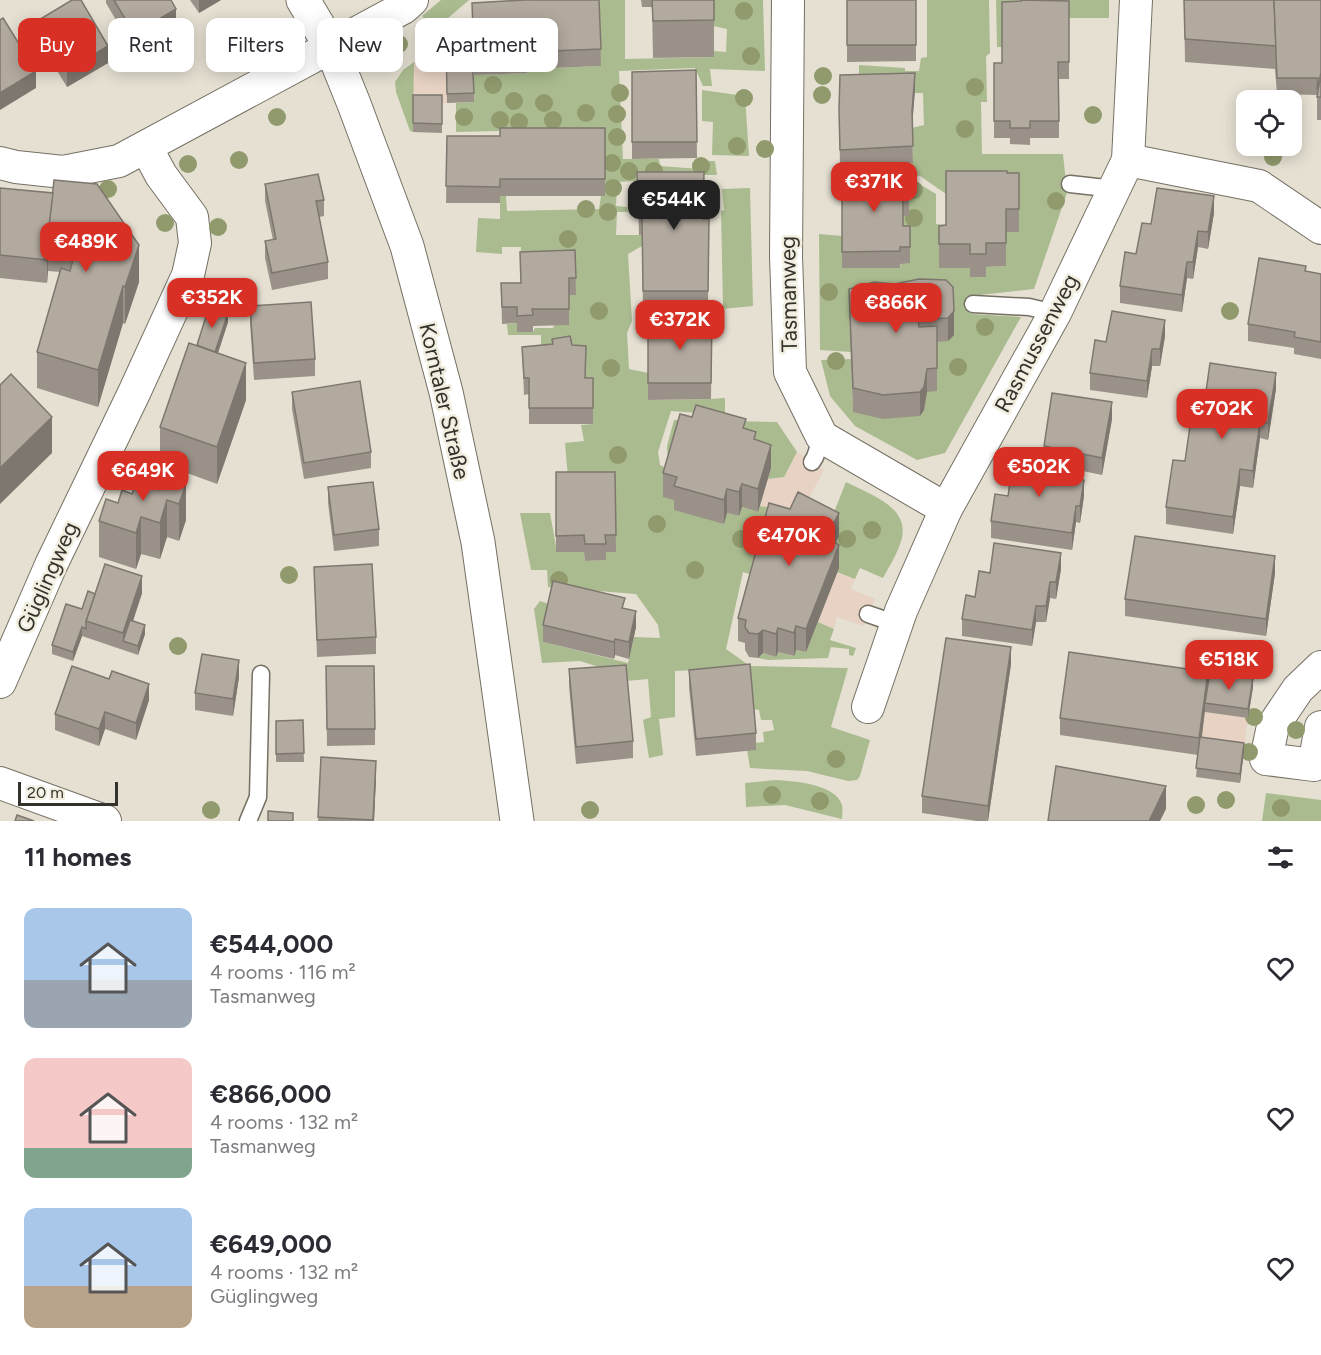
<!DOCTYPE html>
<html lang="en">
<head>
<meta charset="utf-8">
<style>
  body { margin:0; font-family:Figtree,sans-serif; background:#f7f7f7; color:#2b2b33; height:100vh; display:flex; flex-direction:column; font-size:22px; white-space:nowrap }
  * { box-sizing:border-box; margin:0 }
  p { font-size:20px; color:#7c7c81 }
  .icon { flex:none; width:33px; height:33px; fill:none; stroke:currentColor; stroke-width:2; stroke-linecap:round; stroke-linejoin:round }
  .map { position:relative; height:821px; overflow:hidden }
  .details { display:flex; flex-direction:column; background:#fff; flex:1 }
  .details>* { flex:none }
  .guide { position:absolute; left:18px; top:18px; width:600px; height:54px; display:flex; gap:12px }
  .controls { position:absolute; left:1236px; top:90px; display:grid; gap:12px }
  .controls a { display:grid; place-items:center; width:66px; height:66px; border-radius:12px; background:#fff; box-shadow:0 3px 15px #0003; font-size:30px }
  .scale { position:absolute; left:18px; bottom:15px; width:100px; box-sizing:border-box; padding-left:6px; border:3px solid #34322d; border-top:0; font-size:16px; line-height:21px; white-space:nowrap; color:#34322d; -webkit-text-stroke:4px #f2eedf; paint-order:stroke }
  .price { position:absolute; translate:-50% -51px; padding:0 14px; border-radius:12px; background:#d93025; color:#fff; font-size:20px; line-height:39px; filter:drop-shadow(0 2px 3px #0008) }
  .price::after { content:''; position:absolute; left:50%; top:36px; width:18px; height:14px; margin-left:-9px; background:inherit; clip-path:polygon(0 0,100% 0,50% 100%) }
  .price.selected { background:#222; color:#fff }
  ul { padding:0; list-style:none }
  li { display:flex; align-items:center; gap:18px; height:150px; padding:0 24px }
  li span { display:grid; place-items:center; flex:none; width:168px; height:120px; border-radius:12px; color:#555 }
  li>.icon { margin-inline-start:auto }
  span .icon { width:72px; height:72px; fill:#fffc; stroke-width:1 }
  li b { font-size:26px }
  h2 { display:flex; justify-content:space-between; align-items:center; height:72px; padding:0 24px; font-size:26px }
  .pill { padding:0 21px; border-radius:12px; background:#fff; box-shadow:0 3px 15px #0003; font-size:21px; line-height:54px }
  .pill.selected { background:#d93025; color:#fff }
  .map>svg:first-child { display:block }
</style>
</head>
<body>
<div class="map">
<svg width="1321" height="821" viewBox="0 0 1321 821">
  <rect width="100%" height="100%" fill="#e5e0d2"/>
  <g fill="#e7d2c4">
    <path d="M441,42L442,46L446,45L447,103L413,104L414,62Z"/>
    <path d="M797,452L824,470L801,513L760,506L768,479L784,477Z"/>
    <path d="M837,572L855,579L851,589L875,599L863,626L837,617L834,629L818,622Z"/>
    <path d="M1205,712L1248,718L1244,751L1200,745Z"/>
  </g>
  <g fill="#aabb8f">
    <path d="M441,0H469L433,31L422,16Z"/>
    <path d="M588,0H625V59L713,57L714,51L726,52L727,29L713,26V0H763L765,71L710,69L712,86H703L695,68L619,71L623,159H659L660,166L700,169L707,161H715L717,175H639L636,181L617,182L616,206L627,207L628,212H617L616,235H642V246L628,254L632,321L627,333L629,369L648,373V400L711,399L725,398V415L671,411L658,452L660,465L671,470L677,501L724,524L727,513L739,516L742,507L758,512L760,506L801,513L828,527L846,482C871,495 914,508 900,544C896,556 889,567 883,578L860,568L855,579L837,572L826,562L838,537L756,576L743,572L726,649L750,666L848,668L831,727L870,740L860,776L857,780L848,781L807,771L750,768L747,750L755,743L764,742L763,732L774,730L772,720H761L759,710L752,709L720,669L675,671V717L659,719L663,755L649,758L643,720L651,717L648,679L626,681L602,668L580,661L542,663L534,609L540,601L552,605L543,642L628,663L634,637L660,638L658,625L636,594L548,587L547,570H531L520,513H550L557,552H584L585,561L605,560V552L616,551L569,489L565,443L584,441L581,425L593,424L541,362V335H508L507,324L517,323V332H533L535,328H553L569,295L575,267L520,268L521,247H502V254L476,252L478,218L500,219V196H506L507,211L599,209L601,196L599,129L456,132V103L474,102V75L526,73V69L601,66Z"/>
    <path d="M927,0H989L990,53L986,56L987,102H981L982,154H1063L1067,193L1034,289L971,296L972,314L1021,317L945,453L917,460L855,426L830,396L821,360L851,359L853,412L920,416L924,410L927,392L849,313L851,352L820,350L819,234L842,236V268H900L903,242L901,190H842L841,185L916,182L936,194V224L947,225L939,268H970L986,277V267L1006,266V232H1019L1007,194H946L920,176L905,175V164L913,163L912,128L924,125L923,93H915L859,76V65L905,68V71H919L921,58L927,57Z"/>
    <path d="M996,0H1109V18H1002V47H997Z"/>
    <path d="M414,62L413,132L410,131L396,92L395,82L403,70Z"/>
    <path d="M702,90L745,96L749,156L712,155L713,122L702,121Z"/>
    <path d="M750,188L753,306L712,310V305H723L721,211L724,210L722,189Z"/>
    <path d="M674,420L777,422L797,452L784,477L768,479L771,468L668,461L667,446Z"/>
    <path d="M818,622L834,629L830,640L856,648L853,656L849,655V649L831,647L828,658L768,660L758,658L763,653L776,657L778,652L793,656L796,650L806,652Z"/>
    <path d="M776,780C794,781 836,784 842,805C843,808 842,816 842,819L785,805L746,807L745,783Z"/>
    <path d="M1266,793L1321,800V821H1262Z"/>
  </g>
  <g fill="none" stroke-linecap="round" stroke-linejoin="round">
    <g stroke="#747063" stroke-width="19">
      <g id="lane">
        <path d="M1070,184L1115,189"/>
        <path d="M973,304L1029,307L1055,313"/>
        <path d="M812,462L815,457L822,437"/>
        <path d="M868,614L897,624"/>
        <path d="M248,821L258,797L261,674"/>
      </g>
    </g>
    <g stroke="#747063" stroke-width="34">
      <g id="street">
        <path d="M788,0L786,256L790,372L822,437L946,509"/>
        <path d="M1128,160L1259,186L1321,228"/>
        <path d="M0,163L16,167L63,172L119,161L403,8L412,0"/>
        <path d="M1321,667L1298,689L1273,726L1266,759L1314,765L1321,727"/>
        <path d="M0,682L51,565L134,393L188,275L195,243L192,217L161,175L146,147"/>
        <path d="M868,707L901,611L946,509L1055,313L1128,160L1136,0"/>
        <path d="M0,783L105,821"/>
      </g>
    </g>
    <g stroke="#747063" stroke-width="35">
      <path id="secondary" d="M303,0L331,47L354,104L407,246L446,392L478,542L517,821"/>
    </g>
    <use href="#lane" stroke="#fff" stroke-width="16"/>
    <use href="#street" stroke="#fff" stroke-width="32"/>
    <use href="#secondary" stroke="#fff" stroke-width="33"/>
  </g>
  <g fill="#909a6d">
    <circle cx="744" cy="11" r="9"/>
    <circle cx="399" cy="44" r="9"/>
    <circle cx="751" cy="56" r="9"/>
    <circle cx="823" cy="76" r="9"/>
    <circle cx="493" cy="85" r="9"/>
    <circle cx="975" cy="87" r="9"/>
    <circle cx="620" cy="93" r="9"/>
    <circle cx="822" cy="95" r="9"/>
    <circle cx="744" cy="98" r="9"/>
    <circle cx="514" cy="101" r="9"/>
    <circle cx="544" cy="103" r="9"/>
    <circle cx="586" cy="113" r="9"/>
    <circle cx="617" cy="114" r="9"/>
    <circle cx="1093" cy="115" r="9"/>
    <circle cx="277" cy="117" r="9"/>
    <circle cx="464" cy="117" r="9"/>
    <circle cx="500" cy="120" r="9"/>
    <circle cx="553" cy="120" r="9"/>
    <circle cx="519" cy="122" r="9"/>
    <circle cx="965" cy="129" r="9"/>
    <circle cx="617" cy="137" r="9"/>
    <circle cx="737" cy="146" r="9"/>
    <circle cx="765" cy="149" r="9"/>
    <circle cx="1273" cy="157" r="9"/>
    <circle cx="239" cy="160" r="9"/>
    <circle cx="612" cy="163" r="9"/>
    <circle cx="188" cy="164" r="9"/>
    <circle cx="701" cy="166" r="9"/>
    <circle cx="629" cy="171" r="9"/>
    <circle cx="654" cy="171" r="9"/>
    <circle cx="613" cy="188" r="9"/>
    <circle cx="108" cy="189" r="9"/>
    <circle cx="914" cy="190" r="9"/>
    <circle cx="1056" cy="201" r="9"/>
    <circle cx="586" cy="209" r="9"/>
    <circle cx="608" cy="212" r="9"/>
    <circle cx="914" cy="218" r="9"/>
    <circle cx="165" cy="223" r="9"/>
    <circle cx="218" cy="227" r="9"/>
    <circle cx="568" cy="239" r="9"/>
    <circle cx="829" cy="292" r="9"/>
    <circle cx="599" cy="311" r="9"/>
    <circle cx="1230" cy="311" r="9"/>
    <circle cx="985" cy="327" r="9"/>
    <circle cx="836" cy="361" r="9"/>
    <circle cx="958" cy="367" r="9"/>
    <circle cx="611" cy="368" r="9"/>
    <circle cx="618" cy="455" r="9"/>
    <circle cx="657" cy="524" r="9"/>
    <circle cx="872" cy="530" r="9"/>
    <circle cx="741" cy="539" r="9"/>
    <circle cx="847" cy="539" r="9"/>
    <circle cx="695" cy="570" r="9"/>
    <circle cx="289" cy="575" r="9"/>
    <circle cx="559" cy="580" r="9"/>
    <circle cx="178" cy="646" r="9"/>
    <circle cx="1254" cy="717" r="9"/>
    <circle cx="1296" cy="730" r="9"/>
    <circle cx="1249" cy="752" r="9"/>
    <circle cx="836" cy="759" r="9"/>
    <circle cx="772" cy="795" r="9"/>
    <circle cx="1226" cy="800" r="9"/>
    <circle cx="820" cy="801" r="9"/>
    <circle cx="1196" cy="805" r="9"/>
    <circle cx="1281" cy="808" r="9"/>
    <circle cx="211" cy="810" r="9"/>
    <circle cx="590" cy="810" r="9"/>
  </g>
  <g fill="#9a9289">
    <path d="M106,0H171L176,26L134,51L106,3Z"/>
    <path d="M190,0H221L199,13Z"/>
    <path d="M524,0H599L601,66L527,69V73L474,75L472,3Z"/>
    <path d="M641,0H714V57L653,58L652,7H642Z"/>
    <path d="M847,0H916V61L847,62Z"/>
    <path d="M1184,0H1321V120H1317V95L1277,94L1275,69L1185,62Z"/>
    <path d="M1039,1H1069V79H1059V138H1030V145L1010,144V138H994V63H1002Z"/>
    <path d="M37,21L108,63L67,87L37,38Z"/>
    <path d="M446,37L474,93V102L447,103Z"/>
    <path d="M696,70L697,158L632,159V72Z"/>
    <path d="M915,90L912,123L913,163L840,166L839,110Z"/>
    <path d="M413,95H442V133L413,132Z"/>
    <path d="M605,128V196H500V203H446L447,136H500Z"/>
    <path d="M637,172L704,219H709L708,308H643L642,235H639Z"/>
    <path d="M1007,173H1019V232H1006V266L986,267V277H970V268H939V226L946,225Z"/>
    <path d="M842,174L901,182H909V216H903V226H910V263L900,264V268H842Z"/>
    <path d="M265,184L324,200V216L319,217L328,262V279L272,290L265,258V241L273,240L265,201Z"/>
    <path d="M0,188L139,282L125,324L123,323L98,407L37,388V352L60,272L48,271V270L47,283L0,278Z"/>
    <path d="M1214,213L1208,249L1198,247L1193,279L1187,278L1182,312L1120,303V286L1151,224Z"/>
    <path d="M575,250L576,295H569V325L533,326V332H517V323L502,324L501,283H520Z"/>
    <path d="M1306,271L1321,274V359L1294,354V348L1248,341V324Z"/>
    <path d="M895,284L953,287L954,335L948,341L937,342V391L927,392L924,410L920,416L883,419L853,412L849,313V289Z"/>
    <path d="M250,306L315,359V376L254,380L250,323Z"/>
    <path d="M648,319H712L711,399L648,400Z"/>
    <path d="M228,322L218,353L246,400L217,484L160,463V427Z"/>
    <path d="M1165,336L1160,366H1152L1147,398L1090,390V373L1106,342Z"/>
    <path d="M552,339L572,345L586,378H593V424H529V394L524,395L522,347L552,344Z"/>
    <path d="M1276,389L1268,440L1260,438L1253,488L1240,486L1233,534L1166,524V507L1185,461L1203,413Z"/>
    <path d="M292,392L371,452V468L304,479L292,409Z"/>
    <path d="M692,417L746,429L756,440L771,468L758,512L742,507L739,516L727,513L724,524L674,510V500L663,497V473Z"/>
    <path d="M1112,419L1102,475L1049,464V475L1084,496L1080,523L1076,522L1072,550L991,538V521L1008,496L1018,469L1044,460V446Z"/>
    <path d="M556,472H615L616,552H606V560L585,561L584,552H556Z"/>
    <path d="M186,484V520L179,541L167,537L160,559L141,554L136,569L99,557V521L118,503L132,494Z"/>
    <path d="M328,487L379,529V546L334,551L328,503Z"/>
    <path d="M839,536L835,542L839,568L806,652L796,650L794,656L778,652L776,657L763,653L758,658L749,657L745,650V643L738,641V618Z"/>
    <path d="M314,567L376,637V654L317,657Z"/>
    <path d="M1061,569L1056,599L1050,598L1046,622H1036L1032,646L962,636V619L990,573Z"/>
    <path d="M1275,573L1266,636L1125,616V599Z"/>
    <path d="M142,593L133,621L145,634L138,655L82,636L73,661L52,654V645L95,594Z"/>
    <path d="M625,608L636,627L629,659L615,655L614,659L543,642V625Z"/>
    <path d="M1011,664L988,821H977L922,813V796Z"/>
    <path d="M326,666L375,729V745L327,746Z"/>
    <path d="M569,669L633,741V758L576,764L569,686Z"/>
    <path d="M689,670L756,733V750L696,756L689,687Z"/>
    <path d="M239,677L233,716L195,710V693Z"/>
    <path d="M1208,682L1253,687L1248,718L1205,712V710L1202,737L1244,751L1240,783L1196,777L1198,755L1060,735V718Z"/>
    <path d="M149,700L136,740L105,729L99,746L55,730V714Z"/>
    <path d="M303,720L304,762H276V721Z"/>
    <path d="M321,757L376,777L374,821H318Z"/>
  </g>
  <g fill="#7d776f">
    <path d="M199,0H221L199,13Z"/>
    <path d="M176,9V26L134,51V34Z"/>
    <path d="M108,46V63L67,87V71Z"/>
    <path d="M36,71V88L0,110V93Z"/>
    <path d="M915,73V90L912,128V111Z"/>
    <path d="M1214,196V213L1208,249V232Z"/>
    <path d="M1198,231V247L1193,279V262Z"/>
    <path d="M139,245V282L125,324V287Z"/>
    <path d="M48,246V270L47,283V260Z"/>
    <path d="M1187,262V278L1182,312V295Z"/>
    <path d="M123,286V323L98,407V370Z"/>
    <path d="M954,311V335L948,341V318Z"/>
    <path d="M228,313V322L213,368V359Z"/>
    <path d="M1165,320V336L1160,366V349Z"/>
    <path d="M1152,349V366L1147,398V381Z"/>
    <path d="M246,363V400L217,484V447Z"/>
    <path d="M927,369V392L924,410L920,416V392Z"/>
    <path d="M1276,373V389L1268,440V423Z"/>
    <path d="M1112,402V419L1102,475V458Z"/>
    <path d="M52,417V453L0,504V468Z"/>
    <path d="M1260,422V438L1253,488V471Z"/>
    <path d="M771,445V468L758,512V489Z"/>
    <path d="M1240,469V486L1233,534V517Z"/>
    <path d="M1084,480V496L1080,523V506Z"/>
    <path d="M186,484V520L179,541V504Z"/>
    <path d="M742,484V507L739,516V492Z"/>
    <path d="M727,489V513L724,524V500Z"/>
    <path d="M167,500V537L160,559V523Z"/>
    <path d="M1076,506V522L1072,550V533Z"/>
    <path d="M839,513V536L826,560V537Z"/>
    <path d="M141,517V554L136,569V533Z"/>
    <path d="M839,545V568L806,652V629Z"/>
    <path d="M1061,553V569L1056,599V582Z"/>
    <path d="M1275,556V573L1266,636V619Z"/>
    <path d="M142,576V593L126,642L123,641V633Z"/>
    <path d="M1050,582V598L1046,622V606Z"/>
    <path d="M1036,606V622L1032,646V630Z"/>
    <path d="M636,611V627L629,659V642Z"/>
    <path d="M145,625V634L138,655V646Z"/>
    <path d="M796,626V650L794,656V633Z"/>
    <path d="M82,627V636L73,661V652Z"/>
    <path d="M778,628V652L776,657V634Z"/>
    <path d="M763,630V653L758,658V634Z"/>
    <path d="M615,639V655L614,659V642Z"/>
    <path d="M1011,647V664L988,821V806Z"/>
    <path d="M239,660V677L233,716V699Z"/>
    <path d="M1208,672V689L1205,703V710L1199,755V738Z"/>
    <path d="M1253,678V687L1248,718V709Z"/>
    <path d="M149,684V700L136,740V723Z"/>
    <path d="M105,712V729L99,746V729Z"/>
    <path d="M1244,743V751L1240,783V774Z"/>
    <path d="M376,761V777L374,821H373Z"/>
    <path d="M1166,786V809L1160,821H1149Z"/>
  </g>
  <g fill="#b3aa9f" stroke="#7d776f" stroke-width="1.5">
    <path d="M72,0H81L108,46L67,71L37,21Z"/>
    <path d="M114,0H171L176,9L134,34Z"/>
    <path d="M524,0H599L601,49L526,52L527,56L474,58L472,3Z"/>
    <path d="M652,0H714V20L653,21Z"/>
    <rect x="847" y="0" width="69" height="45"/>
    <path d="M1021,0L1069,1V62H1058L1059,121H1030V128H1010V121H994V63H1002V2L1021,1Z"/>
    <path d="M1184,0H1274L1276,46L1185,39Z"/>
    <path d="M1274,0H1321V73L1318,89H1317L1318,78H1277Z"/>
    <path d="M3,18L36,71L0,93V20Z"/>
    <path d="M471,35L474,93L447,94L446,37Z"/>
    <path d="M696,70L697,142H632V72Z"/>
    <path d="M915,73L912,111L913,146L840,150L839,110L840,75Z"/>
    <path d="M1321,73V97H1317Z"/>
    <path d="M413,95H442V124L413,123Z"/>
    <path d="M500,128H605V179H500V187L446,186L447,136H500Z"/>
    <path d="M946,171H1007V173H1019V209H1006V243H986V254H970V244H939V226L946,225Z"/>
    <path d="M637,172H704L703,219H709L708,291H643L642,218H639Z"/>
    <path d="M901,173V182H909V199H903V226H910V247H900V251L842,252V174Z"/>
    <path d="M318,174L324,200L316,201L328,262L272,273L265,241L276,239L265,184Z"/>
    <path d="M54,180L97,184L139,245L125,287L123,286L98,370L37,352L61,268L70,271L74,256L64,254L60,246L62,236L48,234Z"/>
    <path d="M0,188L53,193L48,234L47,260L0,255Z"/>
    <path d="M1157,188L1214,196L1208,232L1198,231L1193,262H1187L1182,295L1120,286L1125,252L1136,254L1142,223L1151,224Z"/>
    <path d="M575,250L576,278H569V309H532L533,315L517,316V307H502L501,283H521L520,252Z"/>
    <path d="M1259,258L1306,266L1305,271L1321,274V342L1294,337L1295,332L1248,324Z"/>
    <path d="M919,279L946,280L953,287L954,311L948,318L918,319L919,327L937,326V368L927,369L924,387L920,392L883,395L853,388L849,289L874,282L895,284Z"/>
    <path d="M311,302L315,359L254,363L250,306Z"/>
    <path d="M209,307L228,313L215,352L197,345Z"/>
    <path d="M1112,311L1165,320L1160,349H1152L1147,381L1090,373L1095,340L1106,342Z"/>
    <path d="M648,319H712L711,383H648Z"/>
    <path d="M570,336L572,345L586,346L585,378H593V408H529V378H524L522,347L553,344L552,339Z"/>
    <path d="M189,343L246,363L217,447L160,427Z"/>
    <path d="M1210,363L1276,373L1268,423L1260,422L1253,471L1240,469L1233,517L1166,507L1173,460L1185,461L1192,412L1203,413Z"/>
    <path d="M11,374L52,417L0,468V385Z"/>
    <path d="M360,381L371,452L304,463L292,392Z"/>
    <path d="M1052,393L1112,402L1102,458L1044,446Z"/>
    <path d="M696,405L746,419L743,428L756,432L754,439L771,445L758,489L742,484L739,492L727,489L724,500L674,486L677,477L663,473L680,414L692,417Z"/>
    <path d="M1019,456L1049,461L1048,474L1084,480L1080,506H1076L1072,533L991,521L995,494L1008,496L1012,468L1018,469Z"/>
    <path d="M141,469L186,484L179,504L167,500L160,523L141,517L136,533L99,521L106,499L118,503L122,490L132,494Z"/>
    <path d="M556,472H615L616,535H605L606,544H585L584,535L556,536Z"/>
    <path d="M373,482L379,529L334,535L328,487Z"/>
    <path d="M798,492L839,513L826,537L839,545L806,629L796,626L794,633L778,628L776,634L763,630L758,634L749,633L745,627L746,620L738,618L769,503L790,509Z"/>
    <path d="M1135,536L1275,556L1266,619L1125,599Z"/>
    <path d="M994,543L1061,553L1056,582H1050L1046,606H1036L1032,630L962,619L966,595L975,597L979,571L990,573Z"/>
    <path d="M105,564L142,576L123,633L86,621Z"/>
    <path d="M372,564L376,637L317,640L314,567Z"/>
    <path d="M553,581L625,598L622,608L636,611L629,642L615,639L614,642L543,625Z"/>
    <path d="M88,591L95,594L86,621V629L82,627L73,652L52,645L66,604L82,609Z"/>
    <path d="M130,620L145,625L138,646L123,641Z"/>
    <path d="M946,638L1011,647L988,806L922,796Z"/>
    <path d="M1069,652L1208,672L1199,738L1060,718Z"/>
    <path d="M202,654L239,660L233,699L195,693Z"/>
    <path d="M750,664L756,733L696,739L689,670Z"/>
    <path d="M626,665L633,741L576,747L569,669Z"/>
    <path d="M72,666L109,679L112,671L149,684L136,723L105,712L99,729L55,714Z"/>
    <path d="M326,666H374L375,729H327Z"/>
    <path d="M1210,672L1253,678L1248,709L1205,703Z"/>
    <path d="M303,720L304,753L276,754V721Z"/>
    <path d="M1200,737L1244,743L1240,774L1196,768Z"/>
    <path d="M321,757L376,761L373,820L318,817Z"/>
    <path d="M1056,766L1166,786L1149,821H1048Z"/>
    <path d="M268,811L293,813V821H268Z"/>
    <path d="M17,815L34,821H15Z"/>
  </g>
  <g text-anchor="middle" stroke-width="5" stroke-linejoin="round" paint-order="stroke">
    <g font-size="22" fill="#34322d" stroke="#f2eedf">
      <text transform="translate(788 294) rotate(-91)" y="8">Tasmanweg</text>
      <text transform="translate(1036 343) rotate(-62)" y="8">Rasmussenweg</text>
      <text transform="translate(445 401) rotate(77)" y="8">Korntaler Straße</text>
      <text transform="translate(47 577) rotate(-66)" y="8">Güglingweg</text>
    </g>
  </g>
</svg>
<div class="controls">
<a><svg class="icon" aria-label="locate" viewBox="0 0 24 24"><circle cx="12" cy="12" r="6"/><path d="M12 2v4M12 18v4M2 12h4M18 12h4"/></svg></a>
</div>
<div class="scale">20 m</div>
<b class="price" style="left:874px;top:213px">€371K</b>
<b class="price selected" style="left:674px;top:231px">€544K</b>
<b class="price" style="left:86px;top:273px">€489K</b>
<b class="price" style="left:212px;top:329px">€352K</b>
<b class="price" style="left:896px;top:334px">€866K</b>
<b class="price" style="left:680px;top:351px">€372K</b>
<b class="price" style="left:1222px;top:440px">€702K</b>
<b class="price" style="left:1039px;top:498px">€502K</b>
<b class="price" style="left:143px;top:502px">€649K</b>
<b class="price" style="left:789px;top:567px">€470K</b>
<b class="price" style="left:1229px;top:691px">€518K</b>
<div class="guide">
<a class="pill selected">Buy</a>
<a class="pill">Rent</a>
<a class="pill">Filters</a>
<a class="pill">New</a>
<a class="pill">Apartment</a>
</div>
</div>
<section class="details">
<h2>11 homes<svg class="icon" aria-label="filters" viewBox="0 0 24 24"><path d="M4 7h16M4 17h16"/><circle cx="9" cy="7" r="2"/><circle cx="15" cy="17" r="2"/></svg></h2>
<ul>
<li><span style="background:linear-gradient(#a9c7e8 60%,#9aa5b1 0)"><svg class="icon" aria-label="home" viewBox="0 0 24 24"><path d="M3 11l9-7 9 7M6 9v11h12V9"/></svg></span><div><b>€544,000</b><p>4 rooms · 116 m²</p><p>Tasmanweg</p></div><svg class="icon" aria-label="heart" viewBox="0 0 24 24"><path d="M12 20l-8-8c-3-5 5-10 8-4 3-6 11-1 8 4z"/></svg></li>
<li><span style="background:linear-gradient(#f6c9c9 75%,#7fa58c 0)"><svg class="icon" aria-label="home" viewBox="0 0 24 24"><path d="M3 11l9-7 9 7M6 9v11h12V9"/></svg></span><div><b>€866,000</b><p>4 rooms · 132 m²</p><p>Tasmanweg</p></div><svg class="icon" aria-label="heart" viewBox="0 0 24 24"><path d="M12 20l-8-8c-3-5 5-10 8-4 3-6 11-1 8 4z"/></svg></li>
<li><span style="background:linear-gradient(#a9c7e8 65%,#b9a48a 0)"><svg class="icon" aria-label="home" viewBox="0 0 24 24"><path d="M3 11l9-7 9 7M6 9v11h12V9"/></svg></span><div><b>€649,000</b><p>4 rooms · 132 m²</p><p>Güglingweg</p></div><svg class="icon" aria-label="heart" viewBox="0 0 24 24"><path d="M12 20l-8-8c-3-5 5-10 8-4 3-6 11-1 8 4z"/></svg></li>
</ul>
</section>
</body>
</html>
